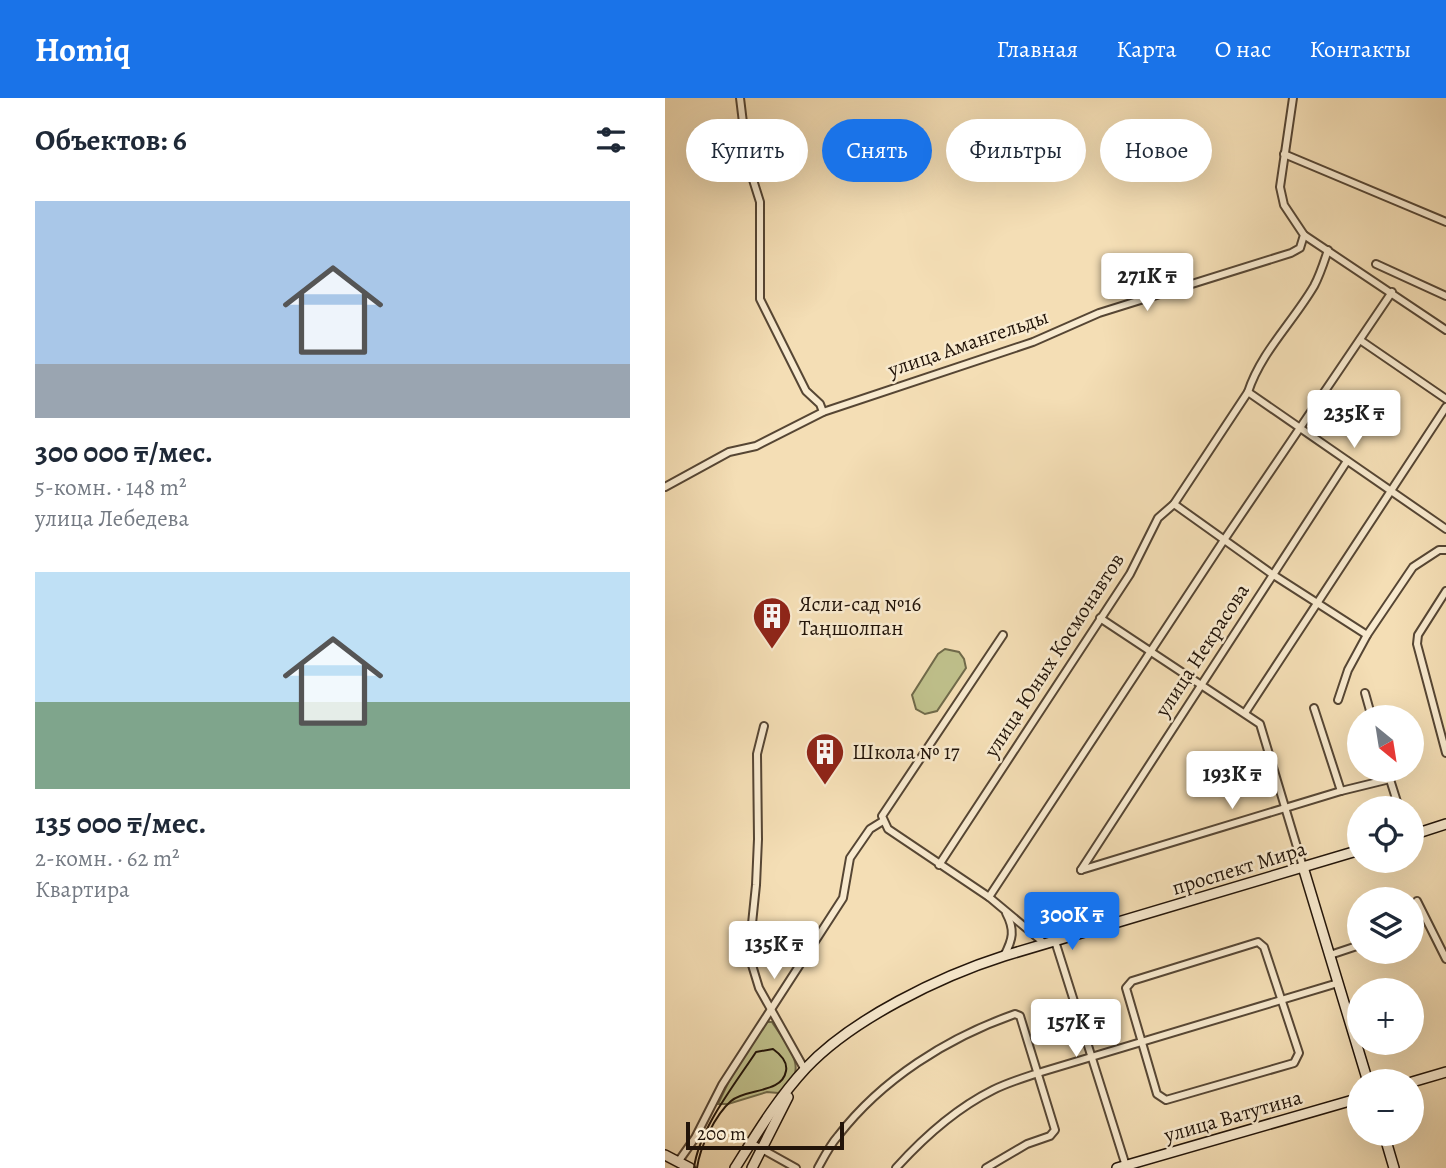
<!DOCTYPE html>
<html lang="ru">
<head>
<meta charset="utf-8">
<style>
  body { margin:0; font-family:Alegreya,serif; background:#f6f6f7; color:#1f2937; height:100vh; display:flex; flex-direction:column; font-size:26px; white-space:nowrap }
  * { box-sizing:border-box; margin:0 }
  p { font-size:23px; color:#747a83 }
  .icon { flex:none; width:38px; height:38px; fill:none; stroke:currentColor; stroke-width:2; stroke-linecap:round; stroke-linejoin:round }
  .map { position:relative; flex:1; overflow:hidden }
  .sheet { display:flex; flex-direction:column; background:#fff; width:665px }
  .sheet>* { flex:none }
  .hud { position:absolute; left:21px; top:21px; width:654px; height:63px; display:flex; gap:14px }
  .needle { width:46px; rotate:150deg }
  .fabs { position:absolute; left:682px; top:607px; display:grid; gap:14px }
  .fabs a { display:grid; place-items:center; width:77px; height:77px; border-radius:50%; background:#fff; box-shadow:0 7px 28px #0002; font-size:35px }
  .scale { position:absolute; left:21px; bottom:18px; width:158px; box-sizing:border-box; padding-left:7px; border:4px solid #221409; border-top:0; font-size:19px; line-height:24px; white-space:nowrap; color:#221409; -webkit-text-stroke:5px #f8eacf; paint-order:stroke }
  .price { position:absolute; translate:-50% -60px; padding:0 16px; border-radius:7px; background:#fff; color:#222; font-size:23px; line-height:46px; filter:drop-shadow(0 2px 4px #0008) }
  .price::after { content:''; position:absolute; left:50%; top:42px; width:21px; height:16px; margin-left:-10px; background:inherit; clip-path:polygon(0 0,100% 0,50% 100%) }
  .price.active { background:#1a73e8; color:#fff }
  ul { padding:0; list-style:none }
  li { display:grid; align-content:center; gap:14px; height:371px; padding:0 35px }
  li span { display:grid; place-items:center; height:217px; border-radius:0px; color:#555 }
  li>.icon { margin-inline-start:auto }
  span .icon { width:126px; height:126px; fill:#fffc; stroke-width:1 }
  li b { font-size:30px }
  h2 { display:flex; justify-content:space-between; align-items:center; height:84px; padding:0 35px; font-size:30px }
  .tag { padding:0 24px; border-radius:32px; background:#fff; box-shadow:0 7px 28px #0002; font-size:24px; line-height:63px }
  .tag.active { background:#1a73e8; color:#fff }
  header { display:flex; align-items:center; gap:42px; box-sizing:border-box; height:98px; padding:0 35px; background:#1a73e8; color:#fff }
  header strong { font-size:33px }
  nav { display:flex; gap:38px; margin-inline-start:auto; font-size:24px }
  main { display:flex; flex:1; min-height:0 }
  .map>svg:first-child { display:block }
</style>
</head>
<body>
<header>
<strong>Homiq</strong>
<nav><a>Главная</a><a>Карта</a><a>О нас</a><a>Контакты</a></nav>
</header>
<main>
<section class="sheet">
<h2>Объектов: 6<svg class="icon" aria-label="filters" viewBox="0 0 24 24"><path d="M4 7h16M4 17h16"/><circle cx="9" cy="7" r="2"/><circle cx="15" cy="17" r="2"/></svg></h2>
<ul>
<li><span style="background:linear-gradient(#a9c7e8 75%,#9aa5b1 0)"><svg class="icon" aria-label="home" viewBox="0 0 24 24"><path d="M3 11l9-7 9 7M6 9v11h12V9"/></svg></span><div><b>300 000 ₸/мес.</b><p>5-комн. · 148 m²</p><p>улица Лебедева</p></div></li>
<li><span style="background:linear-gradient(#bfe0f5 60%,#7fa58c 0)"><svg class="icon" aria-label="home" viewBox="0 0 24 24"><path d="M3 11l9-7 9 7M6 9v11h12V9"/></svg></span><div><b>135 000 ₸/мес.</b><p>2-комн. · 62 m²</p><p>Квартира</p></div></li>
</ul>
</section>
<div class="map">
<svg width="781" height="1070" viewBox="0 0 781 1070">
  <rect width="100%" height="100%" fill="#f4deb5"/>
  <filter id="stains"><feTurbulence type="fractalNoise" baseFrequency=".00286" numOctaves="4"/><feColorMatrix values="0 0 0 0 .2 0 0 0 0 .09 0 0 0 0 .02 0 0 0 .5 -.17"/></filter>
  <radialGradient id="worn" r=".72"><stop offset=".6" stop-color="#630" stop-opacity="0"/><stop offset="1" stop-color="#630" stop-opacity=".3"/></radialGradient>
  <g fill="#bfc08b" stroke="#706a4a" stroke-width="2">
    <path d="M280,551L294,554L299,561L301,570L272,613L260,616L251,611L247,597L273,556Z"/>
    <path d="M100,924H107C123,949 148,974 113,995L102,994L63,1006H53L64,983Z"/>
  </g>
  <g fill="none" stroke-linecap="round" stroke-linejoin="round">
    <g stroke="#564634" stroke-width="10">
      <g id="street">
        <path d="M75,0L83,66L95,104V201L141,293L155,306L158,314"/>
        <path d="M619,56L781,124"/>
        <path d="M639,137L781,232"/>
        <path d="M711,166L781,198"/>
        <path d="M695,242L781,301"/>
        <path d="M583,294L781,431"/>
        <path d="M0,389L64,354L91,348L158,314L368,244L434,215L626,155L635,150L639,137L619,107L615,89L628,0"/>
        <path d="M509,406L607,476L702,537"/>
        <path d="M781,493L753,537L752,546L781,655"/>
        <path d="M435,520L595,626L638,769"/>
        <path d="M338,537L217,718L223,731L324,799L379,845"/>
        <path d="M700,595L707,620"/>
        <path d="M673,602L683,572L702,537L748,469L774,452H781"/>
        <path d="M649,610L676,693"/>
        <path d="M580,615L781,309"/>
        <path d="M99,628L92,656L93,741L91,787L85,845L87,867L94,890L140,972"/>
        <path d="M722,672L734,710"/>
        <path d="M274,767L465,476L493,420L509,406L583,294C596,254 628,224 649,188C655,177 659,164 663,152"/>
        <path d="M416,772L682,363"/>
        <path d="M416,772L676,693L725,681"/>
        <path d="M324,799L559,442L727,194"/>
        <path d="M752,803L781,861"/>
        <path d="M390,843L461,1068"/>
        <path d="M593,844L599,849L634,955L629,965L501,1002L492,996L461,890L467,883Z"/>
        <path d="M665,857L695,847"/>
        <path d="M339,858C348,841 350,832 341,815"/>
        <path d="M86,1045L131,1070"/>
        <path d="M13,1064L30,1040L57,987L178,800L185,760L205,731L218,723"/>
        <path d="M153,1070C159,1059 165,1047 173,1038C217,981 282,940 350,916L355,918L390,1032L385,1038L362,1046L321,1070"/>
        <path d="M231,1070C259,1039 290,1011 328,992C342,985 358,980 373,975L673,885"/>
      </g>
    </g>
    <g stroke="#221409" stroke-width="12">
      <g id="secondary">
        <path d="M747,737L781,726"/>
        <path d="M638,769L703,984"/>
        <path d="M747,984L781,974"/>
        <path d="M719,1036L729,1070"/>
        <path d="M0,1057L25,1070"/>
        <path d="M70,1070C92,1035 113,1000 141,970C187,921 276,878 339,858L695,752"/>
        <path d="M87,1070L123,999"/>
        <path d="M452,1070L695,1000"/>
      </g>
    </g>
    <use href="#street" stroke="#f8eacf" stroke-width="6"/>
    <use href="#secondary" stroke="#f8eacf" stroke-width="9"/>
    <path stroke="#221409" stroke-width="2" d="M29,1070C34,1031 70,986 91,954L108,951C115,956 123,963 121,973C117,996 81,990 66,1003C50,1017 35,1049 32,1070"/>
  </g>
  <defs>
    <g id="building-pin" transform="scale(2.0125)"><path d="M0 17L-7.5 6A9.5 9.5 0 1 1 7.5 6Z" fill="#8f2418" stroke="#f8eacf"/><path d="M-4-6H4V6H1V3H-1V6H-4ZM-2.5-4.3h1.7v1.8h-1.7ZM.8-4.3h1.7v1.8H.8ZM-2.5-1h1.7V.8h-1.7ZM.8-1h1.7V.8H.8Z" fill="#fff"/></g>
  </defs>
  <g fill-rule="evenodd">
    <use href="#building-pin" x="107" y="518"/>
    <use href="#building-pin" x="160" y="654"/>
  </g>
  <g text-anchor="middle" stroke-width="5" stroke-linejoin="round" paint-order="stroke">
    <g font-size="21" fill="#221409" stroke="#f8eacf">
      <text transform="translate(303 245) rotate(-19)" y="7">улица Амангельды</text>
      <text transform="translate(537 552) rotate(-57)" y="7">улица Некрасова</text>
      <text transform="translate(389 557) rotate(-57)" y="7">улица Юных Космонавтов</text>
      <text transform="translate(574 770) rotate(-17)" y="7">проспект Мира</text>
      <text transform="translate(568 1018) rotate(-16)" y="7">улица Ватутина</text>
    </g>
    <g font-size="21" fill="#221409" stroke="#f8eacf" text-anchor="start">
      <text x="134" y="513">Ясли-сад №16<tspan x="134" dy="24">Таңшолпан</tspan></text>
      <text x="187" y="661">Школа № 17</text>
    </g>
  </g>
  <rect width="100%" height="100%" filter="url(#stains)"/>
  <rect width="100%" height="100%" fill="url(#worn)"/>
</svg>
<div class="fabs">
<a><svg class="needle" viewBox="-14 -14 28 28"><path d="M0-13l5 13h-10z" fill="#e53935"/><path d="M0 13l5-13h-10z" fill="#747a83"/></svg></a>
<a><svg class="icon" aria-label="locate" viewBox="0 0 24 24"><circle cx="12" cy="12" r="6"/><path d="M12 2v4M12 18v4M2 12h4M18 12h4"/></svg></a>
<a><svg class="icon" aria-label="layers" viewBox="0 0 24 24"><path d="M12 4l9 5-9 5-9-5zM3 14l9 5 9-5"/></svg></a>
<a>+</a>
<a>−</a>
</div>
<div class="scale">200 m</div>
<b class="price" style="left:482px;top:215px">271K ₸</b>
<b class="price" style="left:689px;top:352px">235K ₸</b>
<b class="price" style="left:567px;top:713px">193K ₸</b>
<b class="price active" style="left:407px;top:854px">300K ₸</b>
<b class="price" style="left:109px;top:883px">135K ₸</b>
<b class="price" style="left:411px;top:961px">157K ₸</b>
<div class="hud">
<a class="tag">Купить</a>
<a class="tag active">Снять</a>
<a class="tag">Фильтры</a>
<a class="tag">Новое</a>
</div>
</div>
</main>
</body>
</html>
